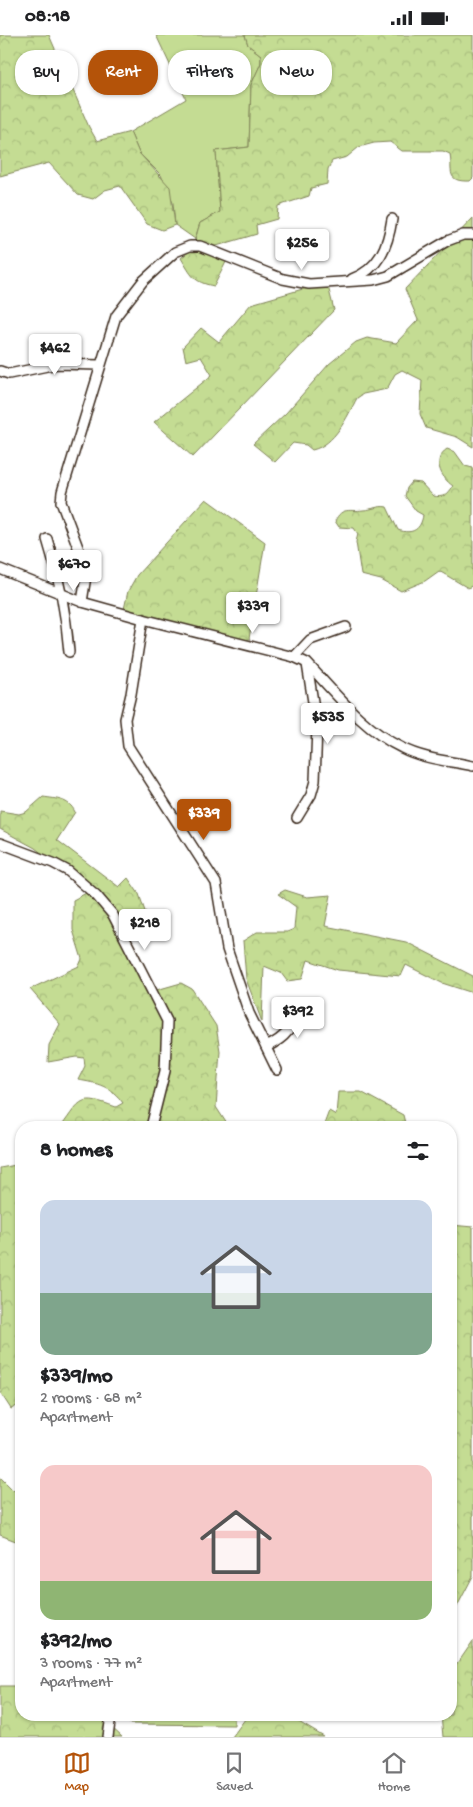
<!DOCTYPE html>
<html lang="en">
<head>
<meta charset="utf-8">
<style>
  body { margin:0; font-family:"Gochi Hand",sans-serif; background:#f6f6f6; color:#202124; height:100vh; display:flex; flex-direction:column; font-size:19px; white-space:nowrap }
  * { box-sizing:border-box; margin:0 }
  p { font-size:16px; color:#757577 }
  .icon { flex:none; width:28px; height:28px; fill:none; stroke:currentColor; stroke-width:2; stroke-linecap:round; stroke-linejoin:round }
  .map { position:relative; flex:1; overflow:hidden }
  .panel { position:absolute; left:15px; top:1086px; width:442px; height:600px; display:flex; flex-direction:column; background:#fff; border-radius:20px; box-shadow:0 1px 4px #0004 }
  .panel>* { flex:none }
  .hud { position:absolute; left:15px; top:15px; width:444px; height:45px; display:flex; gap:10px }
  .price { position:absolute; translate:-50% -42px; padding:0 11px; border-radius:5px; background:#fff; color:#222; font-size:16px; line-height:32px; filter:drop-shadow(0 1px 2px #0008) }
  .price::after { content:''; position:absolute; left:50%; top:30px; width:15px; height:11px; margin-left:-8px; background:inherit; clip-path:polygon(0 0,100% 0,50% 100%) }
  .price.on { background:#b45309; color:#fff }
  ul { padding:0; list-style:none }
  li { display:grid; align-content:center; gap:10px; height:265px; padding:0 25px }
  li span { display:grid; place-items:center; height:155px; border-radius:15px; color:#555 }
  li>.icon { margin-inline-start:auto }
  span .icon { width:90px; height:90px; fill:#fffc; stroke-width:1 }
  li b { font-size:21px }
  h2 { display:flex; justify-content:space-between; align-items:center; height:60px; padding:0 25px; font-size:21px }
  .chip { padding:0 18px; border-radius:20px; background:#fff; box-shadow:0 1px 4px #0004; font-size:18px; line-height:45px }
  .chip.on { background:#b45309; color:#fff }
  .status { display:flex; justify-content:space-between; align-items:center; height:35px; padding:0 25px; background:#fff; direction:ltr }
  .status svg { height:14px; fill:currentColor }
  .dock { display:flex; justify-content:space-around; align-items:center; height:70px; border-top:1px solid #e0e0e0; background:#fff; font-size:14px; color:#757577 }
  .dock a { display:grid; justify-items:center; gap:2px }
  .dock .on { color:#b45309 }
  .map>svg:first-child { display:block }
</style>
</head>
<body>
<div class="status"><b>08:18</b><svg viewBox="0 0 49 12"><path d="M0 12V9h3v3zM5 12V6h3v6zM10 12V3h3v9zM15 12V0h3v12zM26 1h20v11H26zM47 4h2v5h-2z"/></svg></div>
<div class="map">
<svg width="473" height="1702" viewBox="0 0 473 1702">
  <defs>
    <pattern id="forest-crowns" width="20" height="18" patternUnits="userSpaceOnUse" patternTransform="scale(1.25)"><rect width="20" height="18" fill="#c4dc93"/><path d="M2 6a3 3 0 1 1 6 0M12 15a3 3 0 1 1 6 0" fill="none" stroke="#a9bd7e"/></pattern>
  </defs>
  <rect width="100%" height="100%" fill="#fff"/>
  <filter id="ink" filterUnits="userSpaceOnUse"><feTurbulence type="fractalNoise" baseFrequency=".02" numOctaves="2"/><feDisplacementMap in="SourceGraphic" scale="10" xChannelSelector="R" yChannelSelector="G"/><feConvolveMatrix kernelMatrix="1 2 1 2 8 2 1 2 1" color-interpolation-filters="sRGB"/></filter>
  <g filter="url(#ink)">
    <g fill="#c4dc93" stroke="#808358">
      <path d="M156,0H245L248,10L261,20V28L251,50L249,112L216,116L220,177L200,188L195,204L175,190L173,168L161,140L139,118L130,97L186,64Z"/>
      <path d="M130,1680H234V1690L130,1689Z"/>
    </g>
    <g fill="url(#forest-crowns)" stroke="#808358">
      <path d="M0,0H49L89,92L97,106L130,97L139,118L170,152L175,190L162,195L147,189L120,151L105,155L93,164L78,160L49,128L0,141Z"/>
      <path d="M245,0H473V143L470,146C445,147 453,136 450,119L443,116H402L390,107L374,108L359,112L347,122L332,126L328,134L327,149L311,153L309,161L278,171L277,184L256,190L257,199L213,212L226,227L214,251C193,247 192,241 181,223L192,214L200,188L220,177L216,116L249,112L251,50L261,28V20L248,10Z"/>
      <path d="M473,183V412L457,402L426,393L420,379L422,345L402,335L395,339L387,354L363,359L357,363C347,382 335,410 312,415L306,410L293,408L275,427L253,409L286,378L329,329L356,307L367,303L396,308L418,285L405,254Z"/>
      <path d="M327,247L334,275L193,422L154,387L212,340L201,322L186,326L183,312L201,293L219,307L251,269Z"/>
      <path d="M447,414L455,417L465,431L473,433V550L468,553L439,536L425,546L401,556L381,545L361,540L356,507L358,499L354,493L339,492L335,486C342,471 350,477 363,475C372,475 378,470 387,472L398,495C413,500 421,494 423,480L416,476L405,461L407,453L412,447L421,448L433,461C443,463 448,460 453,451C440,442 432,424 447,414Z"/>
      <path d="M206,464L265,507L248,610L123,579L128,556L137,540Z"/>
      <path d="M43,762C57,764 69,764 75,777L57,805L119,852L128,843L139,859L149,888L126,906L153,956L181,948L192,954L216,991L220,1016L216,1072L229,1092H61C82,1063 80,1059 116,1072L123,1068C111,1051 97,1048 78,1045L85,1031L84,1023L77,1022L48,1027L49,1010L60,989L30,954L79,931L82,924L73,895V865L90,856L35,813L0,794V776L19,779L26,777Z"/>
      <path d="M285,855L307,862L331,860L325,891L406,907L473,941V958L442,948L406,930L401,941L338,935L308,925L302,944L287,946L281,938L264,931L262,987L246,944L243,906L257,897H287L294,894L296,872L278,859Z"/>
      <path d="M338,1057H361L403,1080L406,1092H323L329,1076L336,1080Z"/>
      <path d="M21,1129V1369L11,1374L0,1357V1133Z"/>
      <path d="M451,1190L473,1192V1541L451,1583Z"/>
      <path d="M0,1442L14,1456L21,1445V1508L0,1500Z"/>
      <path d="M473,1606V1702H443L441,1680H451V1638Z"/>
      <path d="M0,1651H21V1680H111L110,1691L122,1702H0Z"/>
      <path d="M248,1680H287L324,1702H232Z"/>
    </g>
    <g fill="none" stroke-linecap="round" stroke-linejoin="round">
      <g stroke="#3b2a1e" stroke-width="12">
        <g id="minor">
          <path d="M352,244C379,234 388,211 392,184"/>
          <path d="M0,336L9,339L57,329L99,330"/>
          <path d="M47,504C59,541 66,578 69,617"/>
          <path d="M0,534L82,567L143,584L294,622L307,628C335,658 364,695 402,713C423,724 450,726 473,731"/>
          <path d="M82,567L86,541L85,531L61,467L62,457L116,281L143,246L175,217L190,211H200L283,244L309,249L373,245L388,241L447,206L463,200H473"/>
          <path d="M143,584L131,659L125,684L128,711L216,848L227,914L249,978L277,1035"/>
          <path d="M294,622L310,605L346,592"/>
          <path d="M297,783L311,760L315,746L317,692L307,629"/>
          <path d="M0,808L53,828L68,836L96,860L113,880L167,986L165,1036L151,1092"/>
          <path d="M266,1012C286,1003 294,992 298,971"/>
          <path d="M108,1702L111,1680"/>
        </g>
      </g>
      <use href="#minor" stroke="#fff" stroke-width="9"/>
    </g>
  </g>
</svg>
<b class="price" style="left:302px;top:236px">$256</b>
<b class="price" style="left:55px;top:341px">$462</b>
<b class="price" style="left:74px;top:557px">$670</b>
<b class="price" style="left:253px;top:599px">$339</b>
<b class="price" style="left:328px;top:710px">$535</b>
<b class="price on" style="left:204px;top:806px">$339</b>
<b class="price" style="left:145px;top:916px">$218</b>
<b class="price" style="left:298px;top:1004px">$392</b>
<div class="hud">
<a class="chip">Buy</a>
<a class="chip on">Rent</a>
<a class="chip">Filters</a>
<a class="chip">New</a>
</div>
<section class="panel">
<h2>8 homes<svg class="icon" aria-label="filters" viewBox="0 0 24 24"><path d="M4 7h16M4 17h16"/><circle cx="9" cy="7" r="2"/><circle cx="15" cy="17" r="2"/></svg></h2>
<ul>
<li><span style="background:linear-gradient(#c9d6e8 60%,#7fa58c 0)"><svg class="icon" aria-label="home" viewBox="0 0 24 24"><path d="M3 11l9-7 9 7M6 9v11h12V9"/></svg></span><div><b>$339/mo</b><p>2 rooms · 68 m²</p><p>Apartment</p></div></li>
<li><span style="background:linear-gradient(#f6c9c9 75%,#8fb573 0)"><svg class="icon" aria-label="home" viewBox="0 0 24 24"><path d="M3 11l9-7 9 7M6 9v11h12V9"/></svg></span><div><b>$392/mo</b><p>3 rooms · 77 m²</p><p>Apartment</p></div></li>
</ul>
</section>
</div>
<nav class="dock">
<a class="on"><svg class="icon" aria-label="map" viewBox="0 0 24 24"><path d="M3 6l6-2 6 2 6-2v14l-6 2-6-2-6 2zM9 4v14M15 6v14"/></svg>Map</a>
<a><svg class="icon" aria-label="saved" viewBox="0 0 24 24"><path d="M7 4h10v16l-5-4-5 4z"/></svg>Saved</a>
<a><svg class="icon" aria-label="home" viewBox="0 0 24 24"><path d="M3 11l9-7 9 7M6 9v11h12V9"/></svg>Home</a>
</nav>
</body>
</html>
